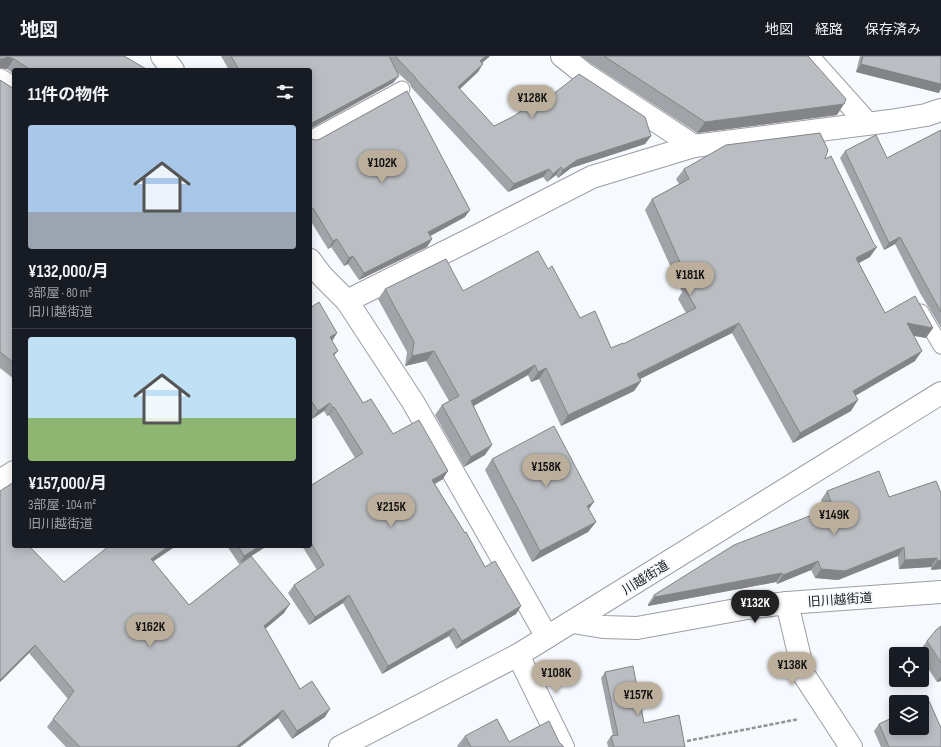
<!DOCTYPE html>
<html lang="ja">
<head>
<meta charset="utf-8">
<style>
  body { margin:0; font-family:"Sofia Sans Condensed","Noto Sans JP",sans-serif; background:#20242c; color:#f1f3f6; height:100vh; display:flex; flex-direction:column; font-size:15px; white-space:nowrap }
  * { box-sizing:border-box; margin:0 }
  p { font-size:13px; color:#9ea1a6 }
  .icon { flex:none; width:22px; height:22px; fill:none; stroke:currentColor; stroke-width:2; stroke-linecap:round; stroke-linejoin:round }
  .map { position:relative; flex:1; overflow:hidden }
  .drawer { position:absolute; left:12px; top:12px; width:300px; height:480px; display:flex; flex-direction:column; background:#171b24; border-radius:4px; box-shadow:0 2px 10px #0003 }
  .drawer>* { flex:none }
  .tools { position:absolute; left:889px; top:591px; display:grid; gap:8px }
  .tools a { display:grid; place-items:center; width:40px; height:40px; border-radius:4px; background:#171b24; box-shadow:0 2px 10px #0003; font-size:20px }
  .price { position:absolute; translate:-50% -34px; padding:0 9px; border-radius:14px; background:#bbaf9c; color:#111; font-size:13px; line-height:26px; filter:drop-shadow(0 1px 2px #0008) }
  .price::after { content:''; position:absolute; left:50%; top:24px; width:12px; height:9px; margin-left:-6px; background:inherit; clip-path:polygon(0 0,100% 0,50% 100%) }
  .price.selected { background:#222; color:#fff }
  ul { padding:0; list-style:none }
  li { display:grid; align-content:center; gap:8px; height:212px; padding:0 16px }
  li+li { border-top:1px solid #363941 }
  li span { display:grid; place-items:center; height:124px; border-radius:4px; color:#555 }
  li>.icon { margin-inline-start:auto }
  span .icon { width:72px; height:72px; fill:#fffc; stroke-width:1 }
  li b { font-size:17px }
  h2 { display:flex; justify-content:space-between; align-items:center; height:48px; padding:0 16px; font-size:17px }
  header { display:flex; align-items:center; gap:24px; box-sizing:border-box; height:56px; padding:0 20px; background:#171b24; border-bottom:1px solid #363941 }
  header strong { font-size:19px }
  nav { display:flex; gap:22px; margin-inline-start:auto; font-size:14px }
  .map>svg:first-child { display:block }
</style>
</head>
<body>
<header>
<strong>地図</strong>
<nav><a>地図</a><a>経路</a><a>保存済み</a></nav>
</header>
<div class="map">
<svg width="941" height="691" viewBox="0 0 941 691">
  <rect width="100%" height="100%" fill="#f6f9fe"/>
  <g fill="none" stroke-linecap="round" stroke-linejoin="round">
    <g stroke="#9b9ea2" stroke-width="17">
      <g id="service">
        <path d="M310,83L402,33"/>
        <path d="M921,256L941,290"/>
      </g>
    </g>
    <g stroke="#9b9ea2" stroke-width="24">
      <g id="minor">
        <path d="M162,0L173,14"/>
        <path d="M562,0L586,19L694,90"/>
        <path d="M807,0L867,67"/>
        <path d="M0,24L14,33"/>
        <path d="M310,204L322,220L347,245L413,346L547,581"/>
        <path d="M347,245L473,182L592,121L694,90L890,65L926,59L941,54"/>
        <path d="M0,425L14,416"/>
        <path d="M787,547L804,619L851,691"/>
        <path d="M518,599L563,691"/>
      </g>
    </g>
    <g stroke="#9b9ea2" stroke-width="24">
      <path id="tertiary" d="M573,566L603,571L637,572L747,552L787,547L941,536"/>
    </g>
    <g stroke="#9b9ea2" stroke-width="24">
      <path id="trunk" d="M340,691L518,599L941,337"/>
    </g>
    <path stroke="#919497" stroke-width="2.5" stroke-dasharray="4 2" stroke-linecap="butt" d="M687,685L799,663"/>
    <use href="#service" stroke="#fff" stroke-width="15"/>
    <use href="#minor" stroke="#fff" stroke-width="22"/>
    <use href="#tertiary" stroke="#fff" stroke-width="22"/>
    <use href="#trunk" stroke="#fff" stroke-width="22"/>
  </g>
  <g fill="#a0a3a7">
    <path d="M0,0L148,14H14V18L7,13L1,12Z"/>
    <path d="M221,0H490L482,7L478,16L460,33L494,70L539,49L651,80L645,88L571,112L558,122L556,119L547,126L543,121L508,136L411,31L410,28L397,16L393,27L310,14H229Z"/>
    <path d="M581,0H808L837,59L697,77L593,9Z"/>
    <path d="M860,0H941L939,37L856,16Z"/>
    <path d="M0,24L14,33V323L0,312Z"/>
    <path d="M941,74V272L920,237L895,188L884,194L840,102L845,95L887,102Z"/>
    <path d="M310,82L311,83L465,161L430,180L432,183L427,191L359,224L348,208L344,210L331,191L328,193L310,164Z"/>
    <path d="M825,103L870,201L859,207L885,257L926,282L914,280L915,305L855,340L851,355L793,387L732,277L640,323L641,325L634,335L561,370L539,323L531,326L528,319L474,350L485,399L464,411L435,359L442,349L449,345L426,305L405,310L407,296L378,243L385,233L463,235L548,213L580,262L611,292L623,288L686,257L678,243L682,236L645,154L652,143L679,128L676,123L684,113Z"/>
    <path d="M310,252L337,277L332,285L338,295L334,300L363,347L393,378L443,423L435,428L485,511L521,550L516,558L456,593L449,580L382,618L343,547L309,569L288,537L294,529L317,514L302,490H310V430L355,402L329,359L327,360L324,355L312,363L310,360Z"/>
    <path d="M492,403L589,453L596,466L588,476L532,506L485,414Z"/>
    <path d="M936,425L941,513L931,514V511L899,513L898,500L838,524L815,522L811,514L777,528L776,526L648,550V548L654,539L824,454L821,444L827,435L889,441Z"/>
    <path d="M14,490L64,526L153,505L189,549L248,502L239,508L227,490H267L251,500L284,557L265,573L300,633L325,661L292,683L278,662L240,691H66L47,671L68,643L29,597L0,626Z"/>
    <path d="M941,570V625L937,626L922,603V598H919L918,597L927,585Z"/>
    <path d="M605,616L644,667L685,691H608L607,686L611,680H613L601,622Z"/>
    <path d="M879,668L941,691H881L874,675Z"/>
    <path d="M465,680L509,686H559L564,691H458L457,690Z"/>
  </g>
  <g fill="#828488">
    <path d="M486,0H490L475,13L480,5Z"/>
    <path d="M8,1L14,3L7,13L0,12V4L1,3Z"/>
    <path d="M483,8L478,16L453,39L458,31Z"/>
    <path d="M861,8L941,28V33L939,37L856,16Z"/>
    <path d="M399,20L393,27L310,73V68L311,67Z"/>
    <path d="M844,48L837,59L697,77L705,66Z"/>
    <path d="M651,80L645,88L571,112L558,122L563,114L577,104Z"/>
    <path d="M561,111L556,119L547,126L553,118Z"/>
    <path d="M549,113L543,121L508,136L514,128Z"/>
    <path d="M470,154L465,161L423,184L428,176Z"/>
    <path d="M900,181L895,188L884,194L889,187Z"/>
    <path d="M337,183L331,191L328,193L333,185Z"/>
    <path d="M432,183L427,191L359,224L364,217Z"/>
    <path d="M877,191L870,201L849,212L856,202Z"/>
    <path d="M353,200L348,208L344,210L349,202Z"/>
    <path d="M739,267L732,277L630,328L637,318Z"/>
    <path d="M907,267L933,272L926,282L900,277Z"/>
    <path d="M337,277L332,285L330,281Z"/>
    <path d="M434,295L426,305L405,310L412,300Z"/>
    <path d="M922,295L915,305L846,345L853,335Z"/>
    <path d="M535,309L528,319L464,355L471,345Z"/>
    <path d="M546,312L539,323L531,326L538,316Z"/>
    <path d="M641,325L634,335L561,370L568,359Z"/>
    <path d="M858,344L851,355L793,387L800,377Z"/>
    <path d="M330,347L324,355L312,363L318,355Z"/>
    <path d="M334,351L329,359L327,360L333,352Z"/>
    <path d="M492,389L485,399L464,411L471,401Z"/>
    <path d="M448,415L443,423L427,432L432,424Z"/>
    <path d="M594,446L586,457L587,450Z"/>
    <path d="M596,466L588,476L532,506L540,495Z"/>
    <path d="M169,490H176L145,511L151,503Z"/>
    <path d="M260,490H267L239,508L244,500Z"/>
    <path d="M904,491L898,500L838,524L815,522L821,513Z"/>
    <path d="M937,502L931,511L899,513L905,504Z"/>
    <path d="M941,504V513L931,514L937,505Z"/>
    <path d="M818,505L811,514L777,528L783,519Z"/>
    <path d="M782,517L776,526L648,550L655,541Z"/>
    <path d="M349,539L343,547L309,569L315,561Z"/>
    <path d="M290,548L284,557L258,579L264,570Z"/>
    <path d="M521,550L516,558L456,593L462,585Z"/>
    <path d="M454,572L449,580L382,618L388,610Z"/>
    <path d="M35,589L29,597L0,626V624Z"/>
    <path d="M941,620V625L937,626Z"/>
    <path d="M330,653L325,661L292,683L297,675Z"/>
    <path d="M283,654L278,662L240,691H235Z"/>
  </g>
  <g fill="#babdc2" stroke="#828488">
    <path d="M0,0H124L148,14H30L28,12L14,3L8,1L1,3L0,4Z"/>
    <path d="M231,0H389L399,20L310,68V14H239Z"/>
    <path d="M395,0H486L480,5L483,8L458,31L494,70L514,60L535,45L539,49L579,18L645,61L651,80L577,104L563,114L561,111L553,118L549,113L514,128L416,23L415,21Z"/>
    <path d="M604,0H808L846,43L844,48L705,66Z"/>
    <path d="M863,0H941V28L861,8Z"/>
    <path d="M0,24L14,33V307L0,296Z"/>
    <path d="M407,35L470,154L428,176L432,183L364,217L353,200L349,202L337,183L333,185L313,152L310,154V82L311,83L316,84L320,83Z"/>
    <path d="M941,74V256L926,229L900,181L889,187L845,95L876,79L887,102Z"/>
    <path d="M820,77L828,94L825,103L831,100L874,188L877,191L856,202L885,257L915,240L933,272L907,267L922,295L853,335L858,344L800,377L739,267L637,318L641,325L568,359L546,312L538,316L535,309L471,345L492,389L471,401L442,349L459,340L434,295L412,300L414,286L385,233L446,203L463,235L538,195L548,213L552,210L580,262L595,255L611,292L623,287V288L696,252L685,233L690,229L652,143L689,123L684,113L726,89Z"/>
    <path d="M319,246L337,277L330,281L338,295L333,298L363,347L371,343L393,378L419,364L448,415L432,424L465,477L466,476L485,511L495,505L521,550L462,585L454,572L388,610L349,539L315,561L294,529L324,509L310,485V430L363,397L334,351L333,352L330,347L318,355L310,343V252Z"/>
    <path d="M554,370L594,446L587,450L596,466L540,495L492,403Z"/>
    <path d="M879,415L889,441L936,425L941,437V504L937,505V502L905,504L904,491L845,515L821,513L818,505L783,519L782,517L655,541L654,539L734,489L833,451L827,435Z"/>
    <path d="M14,426V490H29L64,526L109,490H169L151,503L189,549L251,500L290,548L264,570L300,633L312,625L330,653L297,675L283,654L236,691H80L53,663L74,635L35,589L0,624V435Z"/>
    <path d="M238,490H260L244,500Z"/>
    <path d="M941,570V607L927,585L936,574Z"/>
    <path d="M633,610L644,667L679,659L685,691H614L611,680L618,679L605,616Z"/>
    <path d="M929,645L941,672V691H889L879,668L896,660V672H922V648Z"/>
    <path d="M497,663L509,686L549,665L559,686L564,691H471L465,680Z"/>
  </g>
  <g text-anchor="middle" stroke-width="3.5" stroke-linejoin="round" paint-order="stroke">
    <g font-size="13" fill="#222425" stroke="#f6f9fe">
      <text transform="translate(645 521) rotate(-32)" y="5">川越街道</text>
      <text transform="translate(840 543) rotate(-4)" y="5">旧川越街道</text>
    </g>
  </g>
</svg>
<div class="tools">
<a><svg class="icon" aria-label="locate" viewBox="0 0 24 24"><circle cx="12" cy="12" r="6"/><path d="M12 2v4M12 18v4M2 12h4M18 12h4"/></svg></a>
<a><svg class="icon" aria-label="layers" viewBox="0 0 24 24"><path d="M12 4l9 5-9 5-9-5zM3 14l9 5 9-5"/></svg></a>
</div>
<b class="price" style="left:532px;top:63px">¥128K</b>
<b class="price" style="left:382px;top:128px">¥102K</b>
<b class="price" style="left:690px;top:240px">¥181K</b>
<b class="price" style="left:546px;top:432px">¥158K</b>
<b class="price" style="left:391px;top:472px">¥215K</b>
<b class="price" style="left:834px;top:480px">¥149K</b>
<b class="price selected" style="left:755px;top:568px">¥132K</b>
<b class="price" style="left:150px;top:592px">¥162K</b>
<b class="price" style="left:792px;top:630px">¥138K</b>
<b class="price" style="left:556px;top:638px">¥108K</b>
<b class="price" style="left:638px;top:660px">¥157K</b>
<section class="drawer">
<h2>11件の物件<svg class="icon" aria-label="filters" viewBox="0 0 24 24"><path d="M4 7h16M4 17h16"/><circle cx="9" cy="7" r="2"/><circle cx="15" cy="17" r="2"/></svg></h2>
<ul>
<li><span style="background:linear-gradient(#a9c7e8 70%,#9aa5b1 0)"><svg class="icon" aria-label="home" viewBox="0 0 24 24"><path d="M3 11l9-7 9 7M6 9v11h12V9"/></svg></span><div><b>¥132,000/月</b><p>3部屋 · 80 m²</p><p>旧川越街道</p></div></li>
<li><span style="background:linear-gradient(#bfe0f5 65%,#8fb573 0)"><svg class="icon" aria-label="home" viewBox="0 0 24 24"><path d="M3 11l9-7 9 7M6 9v11h12V9"/></svg></span><div><b>¥157,000/月</b><p>3部屋 · 104 m²</p><p>旧川越街道</p></div></li>
</ul>
</section>
</div>
</body>
</html>
